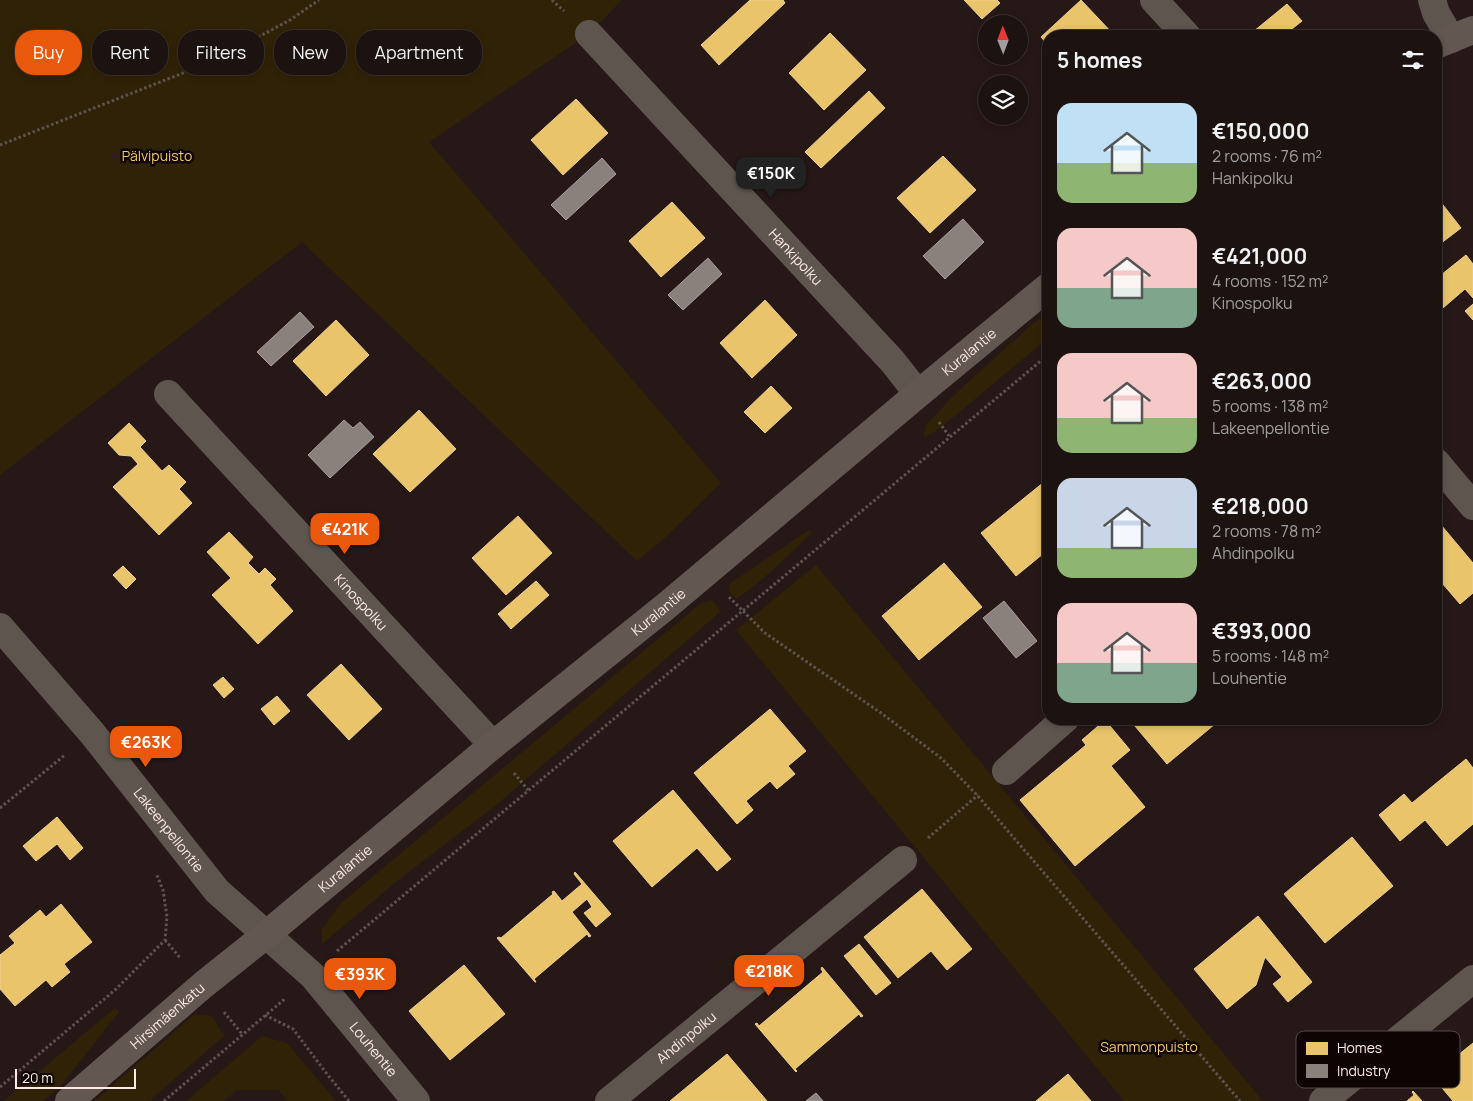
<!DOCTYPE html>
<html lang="en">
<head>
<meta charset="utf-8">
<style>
  body { margin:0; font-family:Manrope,sans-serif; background:#251b19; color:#f1f3f6; height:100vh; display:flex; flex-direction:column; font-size:19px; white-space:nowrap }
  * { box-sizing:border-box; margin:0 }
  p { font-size:16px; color:#a09e9f }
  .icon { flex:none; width:28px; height:28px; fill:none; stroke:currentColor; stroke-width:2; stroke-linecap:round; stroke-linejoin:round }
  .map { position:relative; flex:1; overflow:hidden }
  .panel { position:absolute; left:1042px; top:30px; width:400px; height:695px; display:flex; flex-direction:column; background:#1c1210; border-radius:20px; box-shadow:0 2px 8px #0003,0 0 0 1px #3a3230 }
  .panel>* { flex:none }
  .top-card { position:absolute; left:15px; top:30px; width:475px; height:45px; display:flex; gap:10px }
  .needle { width:32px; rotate:359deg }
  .buttons { position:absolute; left:978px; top:15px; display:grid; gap:10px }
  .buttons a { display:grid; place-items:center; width:50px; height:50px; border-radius:50%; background:#1c1210; box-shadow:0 2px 8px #0003,0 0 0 1px #3a3230; font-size:25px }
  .scale { position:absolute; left:15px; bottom:12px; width:121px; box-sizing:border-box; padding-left:5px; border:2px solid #feebe7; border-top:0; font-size:14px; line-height:18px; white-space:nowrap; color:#feebe7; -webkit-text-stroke:4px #0d0403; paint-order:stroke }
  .price { position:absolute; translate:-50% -42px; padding:0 11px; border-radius:10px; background:#ea580c; color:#fff; font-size:16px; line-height:32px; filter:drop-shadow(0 1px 2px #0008) }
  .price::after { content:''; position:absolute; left:50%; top:30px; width:15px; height:11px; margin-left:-8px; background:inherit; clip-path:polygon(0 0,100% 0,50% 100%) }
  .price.on { background:#222; color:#fff }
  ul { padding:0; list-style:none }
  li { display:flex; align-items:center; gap:15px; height:125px; padding:0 15px }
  li span { display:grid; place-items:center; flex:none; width:140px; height:100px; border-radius:15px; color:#555 }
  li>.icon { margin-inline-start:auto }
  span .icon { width:60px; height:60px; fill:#fffc; stroke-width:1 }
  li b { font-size:21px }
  h2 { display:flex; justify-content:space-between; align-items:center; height:60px; padding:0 15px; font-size:21px }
  .pill { padding:0 18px; border-radius:20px; background:#1c1210; box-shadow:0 2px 8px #0003,0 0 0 1px #3a3230; font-size:18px; line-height:45px }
  .pill.on { background:#ea580c; color:#fff }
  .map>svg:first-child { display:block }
</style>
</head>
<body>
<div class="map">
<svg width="1473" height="1101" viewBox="0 0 1473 1101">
  <rect width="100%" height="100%" fill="#261816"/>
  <g fill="#302206">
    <path d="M0,0H622L589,34L429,142L721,483L666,537L637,561L302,242L0,475Z"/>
    <path d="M1049,311V337L955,416L934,432L924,437L925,426L953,396L1031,325Z"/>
    <path d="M809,530L812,532C788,556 764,580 736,599L730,593L729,584Z"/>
    <path d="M816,565L1263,1101H1124L736,630Z"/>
    <path d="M713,600L720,611L711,620L495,806L401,878L322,944V929L340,904L701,603Z"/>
    <path d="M115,1008L119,1012L59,1088L43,1101H4Z"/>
    <path d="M195,1014L212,1016L224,1036L149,1101H95Z"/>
    <path d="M262,1036L287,1043L336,1101H288L278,1090H237L224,1101H186Z"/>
  </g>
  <g fill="#e9c46a" stroke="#efd090">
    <path d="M750,0H783L785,3L719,65L701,45Z"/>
    <path d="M964,0H997L1000,3L982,19Z"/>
    <path d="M1081,0L1115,36H1049V46L1041,37Z"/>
    <path d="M1287,4L1302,21L1283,36H1248Z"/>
    <path d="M830,33L866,70L824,110L789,73Z"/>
    <path d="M869,91L885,108L821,168L805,152Z"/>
    <path d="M576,99L608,133L563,175L531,140Z"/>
    <path d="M943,156L976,190L930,233L897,198Z"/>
    <path d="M1436,196L1461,228L1436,247Z"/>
    <path d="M672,202L705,238L661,277L629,241Z"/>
    <path d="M1466,255L1473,264V298L1465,289L1436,314V279Z"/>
    <path d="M765,300L797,335L752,378L720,343Z"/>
    <path d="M1473,304V320L1465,311Z"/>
    <path d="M336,320L369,355L326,396L293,361Z"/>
    <path d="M771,386L792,408L765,433L744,412Z"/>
    <path d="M419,410L456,449L410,492L373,454Z"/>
    <path d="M129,423L146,441L140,447L162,471L169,465L186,482L179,489L192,503L159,535L113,487L138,464L131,456L119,455L108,443Z"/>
    <path d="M1049,478V549L1016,576L981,533Z"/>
    <path d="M518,516L552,553L506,595L472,558Z"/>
    <path d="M1436,519L1473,563V593L1460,604L1436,576Z"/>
    <path d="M229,532L253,557L248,563L259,574L265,568L276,579L270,585L293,611L258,644L212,595L231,578L207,552Z"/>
    <path d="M944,563L982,607L919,660L882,616Z"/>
    <path d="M123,566L136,579L126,589L113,575Z"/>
    <path d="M536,581L549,595L511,629L498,614Z"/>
    <path d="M341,664L382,709L349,740L307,695Z"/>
    <path d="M223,677L234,689L224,698L213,685Z"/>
    <path d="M277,696L290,711L274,725L261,709Z"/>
    <path d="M770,709L806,751L788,766L795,774L777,789L770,781L746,801L753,810L737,824L694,773Z"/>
    <path d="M1129,719H1221L1167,764Z"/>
    <path d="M1105,720L1130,750L1111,766L1145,807L1075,866L1020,800L1086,745L1082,740Z"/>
    <path d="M1466,759L1473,768V824L1447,846L1425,820L1400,841L1379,815L1404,794L1412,803Z"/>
    <path d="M673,790L731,859L717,871L697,848L652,887L613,841Z"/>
    <path d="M57,817L83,848L70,860L57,844L36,861L23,846Z"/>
    <path d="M1352,837L1393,886L1325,943L1284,894Z"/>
    <path d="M575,872L611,914L596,927L584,913L592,907L587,899L572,912L591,936L589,937L587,934L534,979L536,982H535L497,938L499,937L501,938L553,894L552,892L554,891L562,901L582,884L574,874Z"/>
    <path d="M922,889L972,949L947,970L931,951L898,978L864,937Z"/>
    <path d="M61,904L92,942L64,964L70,972L52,987L46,980L15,1006L0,989V955L15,943L9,936L40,910L46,917Z"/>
    <path d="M1258,916L1312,982L1288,1002L1273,984L1282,977L1265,957L1256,985L1227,1009L1194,969Z"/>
    <path d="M859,944L891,983L876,995L844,956Z"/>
    <path d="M464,965L505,1014L450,1060L409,1011Z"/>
    <path d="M822,967L863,1016L861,1017L859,1014L795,1069L797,1071L796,1072L755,1024L757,1023L759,1026L823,972L821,969Z"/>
    <path d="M1473,1043V1101H1453L1432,1076Z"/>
    <path d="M727,1054L767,1101H670Z"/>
    <path d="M1068,1074L1091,1101H1036Z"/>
    <path d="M1413,1091L1422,1101H1407L1414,1095L1412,1092Z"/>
  </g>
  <g fill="#8a817c" stroke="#ada19c">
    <path d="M602,158L616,174L566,220L551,205Z"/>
    <path d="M963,219L984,242L945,279L923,256Z"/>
    <path d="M708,258L722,274L683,310L668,295Z"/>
    <path d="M300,312L314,327L271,366L257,352Z"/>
    <path d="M344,420L353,428L360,422L374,437L330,478L308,455Z"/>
    <path d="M1004,601L1037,641L1016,658L983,618Z"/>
    <path d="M816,1093L823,1101H806Z"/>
  </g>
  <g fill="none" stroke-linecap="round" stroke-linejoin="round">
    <g stroke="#5d544f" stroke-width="3" stroke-dasharray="2.5 2.5" stroke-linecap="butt">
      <path d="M552,0L564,11"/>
      <path d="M0,145L211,62L290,20L319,0"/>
      <path d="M939,422L949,436"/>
      <path d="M729,597L765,633L881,713L941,758L977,795L1240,1101"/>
      <path d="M514,773L528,790"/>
      <path d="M0,808L65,755"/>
      <path d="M928,838L978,795"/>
      <path d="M165,940L181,959"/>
      <path d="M337,951L1049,354"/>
      <path d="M224,1012L242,1034"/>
      <path d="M265,1015L293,1029L327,1074L349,1101"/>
      <path d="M0,1087L115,990L165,940L167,917L163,890L156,873"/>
      <path d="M164,1101L286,998"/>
    </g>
    <g stroke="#5f554f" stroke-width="28">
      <path d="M1154,0L1187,36"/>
      <path d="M1432,0L1436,13L1451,39"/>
      <path id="s1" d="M589,34L893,362L918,394"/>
      <path id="s2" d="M168,394L493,745"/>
      <path d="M1436,462L1473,506"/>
      <path id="s3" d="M0,627L92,733L217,891L313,976L416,1101"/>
      <path d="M1006,771L1065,719"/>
      <path id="s4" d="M609,1101L903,860"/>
      <path d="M1323,1101L1473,979"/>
    </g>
    <g stroke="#625751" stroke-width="28">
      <path d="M1436,45L1473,30"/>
      <path id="s5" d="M69,1101L203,985L267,934L493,745L665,607L918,394L1049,286"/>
    </g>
  </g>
  <g text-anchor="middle" stroke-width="5" stroke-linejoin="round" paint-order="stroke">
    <g font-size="14" fill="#f6c966" stroke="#0d0403">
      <text x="157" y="161">Pälvipuisto</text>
      <text x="1149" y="1052">Sammonpuisto</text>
    </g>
    <g font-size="14" fill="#feebe7" stroke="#0d0403">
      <text dy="5" stroke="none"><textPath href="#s1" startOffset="304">Hankipolku</textPath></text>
      <text dy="5" stroke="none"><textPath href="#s5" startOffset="1171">Kuralantie</textPath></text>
      <text dy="5" stroke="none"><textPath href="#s2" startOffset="284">Kinospolku</textPath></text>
      <text dy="5" stroke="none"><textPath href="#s5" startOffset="766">Kuralantie</textPath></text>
      <text dy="5" stroke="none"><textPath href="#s3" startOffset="264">Lakeenpellontie</textPath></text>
      <text dy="5" stroke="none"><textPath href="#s5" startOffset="361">Kuralantie</textPath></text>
      <text dy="5" stroke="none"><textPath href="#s5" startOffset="130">Hirsimäenkatu</textPath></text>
      <text dy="5" stroke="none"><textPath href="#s4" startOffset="100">Ahdinpolku</textPath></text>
      <text dy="5" stroke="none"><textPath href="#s3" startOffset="565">Louhentie</textPath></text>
    </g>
  </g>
  <rect x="1296" y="1031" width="164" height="57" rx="8" fill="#0d0403" stroke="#554947" stroke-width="1"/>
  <rect x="1306" y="1042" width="22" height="13" fill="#e9c46a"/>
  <rect x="1306" y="1064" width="22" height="14" fill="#8a817c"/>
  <g font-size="14" fill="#feebe7">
    <text x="1337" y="1053">Homes</text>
    <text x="1337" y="1076">Industry</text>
  </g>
</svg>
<div class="buttons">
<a><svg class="needle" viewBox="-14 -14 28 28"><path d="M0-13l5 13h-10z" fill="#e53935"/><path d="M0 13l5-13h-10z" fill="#a09e9f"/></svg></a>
<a><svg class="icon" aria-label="layers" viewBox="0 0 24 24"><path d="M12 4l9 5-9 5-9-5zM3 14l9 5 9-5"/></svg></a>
</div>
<div class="scale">20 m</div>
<b class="price on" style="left:771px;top:199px">€150K</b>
<b class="price" style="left:345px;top:555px">€421K</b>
<b class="price" style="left:146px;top:768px">€263K</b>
<b class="price" style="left:769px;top:997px">€218K</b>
<b class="price" style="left:360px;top:1000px">€393K</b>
<div class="top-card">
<a class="pill on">Buy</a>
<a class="pill">Rent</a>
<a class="pill">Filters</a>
<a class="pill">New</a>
<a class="pill">Apartment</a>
</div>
<section class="panel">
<h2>5 homes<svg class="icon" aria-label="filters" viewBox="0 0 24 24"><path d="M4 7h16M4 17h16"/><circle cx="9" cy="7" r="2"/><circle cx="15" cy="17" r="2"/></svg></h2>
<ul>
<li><span style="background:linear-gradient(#bfe0f5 60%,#8fb573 0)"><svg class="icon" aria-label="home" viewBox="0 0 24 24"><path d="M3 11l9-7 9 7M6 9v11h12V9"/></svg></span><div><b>€150,000</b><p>2 rooms · 76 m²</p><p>Hankipolku</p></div></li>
<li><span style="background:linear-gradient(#f6c9c9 60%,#7fa58c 0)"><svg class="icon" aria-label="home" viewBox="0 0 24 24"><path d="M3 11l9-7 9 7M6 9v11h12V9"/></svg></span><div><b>€421,000</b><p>4 rooms · 152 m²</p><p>Kinospolku</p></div></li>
<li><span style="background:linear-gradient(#f6c9c9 65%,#8fb573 0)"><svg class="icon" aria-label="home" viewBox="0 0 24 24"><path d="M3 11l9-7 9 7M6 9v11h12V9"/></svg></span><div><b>€263,000</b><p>5 rooms · 138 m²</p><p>Lakeenpellontie</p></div></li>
<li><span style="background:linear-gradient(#c9d6e8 70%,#8fb573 0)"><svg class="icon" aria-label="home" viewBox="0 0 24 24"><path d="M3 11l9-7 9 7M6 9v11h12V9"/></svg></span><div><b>€218,000</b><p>2 rooms · 78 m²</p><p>Ahdinpolku</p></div></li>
<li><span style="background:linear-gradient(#f6c9c9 60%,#7fa58c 0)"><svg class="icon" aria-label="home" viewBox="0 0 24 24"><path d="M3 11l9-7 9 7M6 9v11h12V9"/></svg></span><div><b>€393,000</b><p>5 rooms · 148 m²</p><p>Louhentie</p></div></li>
</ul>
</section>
</div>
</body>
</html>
